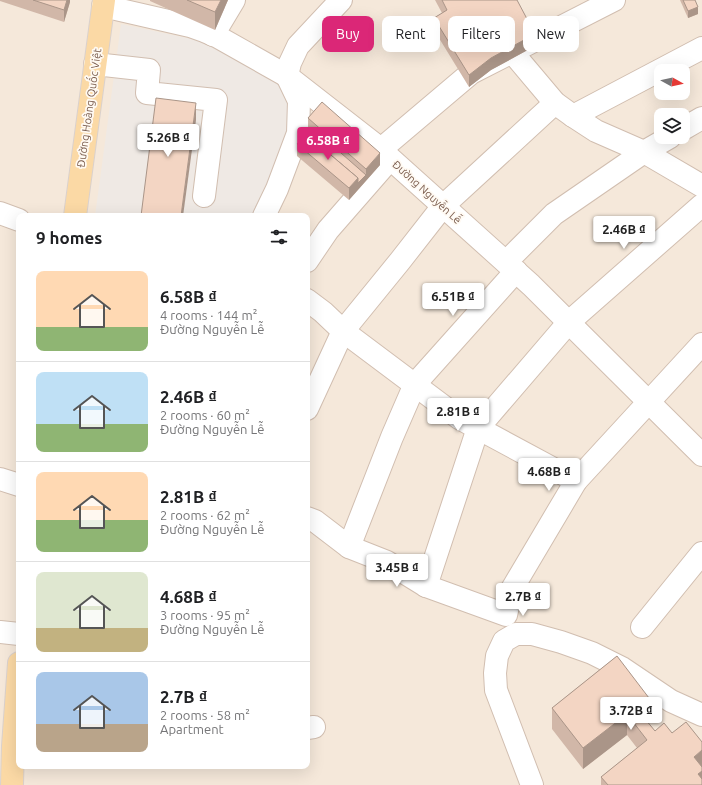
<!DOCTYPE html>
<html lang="en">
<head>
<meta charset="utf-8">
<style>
  body { margin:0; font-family:Ubuntu,sans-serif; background:#f6f6f6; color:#202124; height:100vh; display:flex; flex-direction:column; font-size:15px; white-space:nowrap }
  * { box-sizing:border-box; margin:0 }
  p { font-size:13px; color:#757577 }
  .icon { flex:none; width:22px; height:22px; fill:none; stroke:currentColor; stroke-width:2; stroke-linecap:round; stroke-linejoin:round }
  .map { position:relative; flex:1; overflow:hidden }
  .side { position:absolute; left:16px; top:213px; width:294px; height:556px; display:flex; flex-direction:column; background:#fff; border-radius:8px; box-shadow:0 4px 16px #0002 }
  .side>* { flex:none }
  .guide { position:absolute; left:322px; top:16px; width:320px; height:36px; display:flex; gap:8px }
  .needle { width:26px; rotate:98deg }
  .controls { position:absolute; left:654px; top:64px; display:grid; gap:8px }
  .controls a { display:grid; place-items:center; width:36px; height:36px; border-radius:8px; background:#fff; box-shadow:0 4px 16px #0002; font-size:20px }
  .price { position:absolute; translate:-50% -34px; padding:0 9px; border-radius:4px; background:#fff; color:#222; font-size:13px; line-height:26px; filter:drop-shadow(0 1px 2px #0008) }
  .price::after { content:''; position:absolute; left:50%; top:24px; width:12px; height:9px; margin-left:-6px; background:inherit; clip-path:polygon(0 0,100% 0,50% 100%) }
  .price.selected { background:#db2777; color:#fff }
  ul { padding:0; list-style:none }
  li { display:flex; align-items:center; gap:12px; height:100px; padding:0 20px }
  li+li { border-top:1px solid #e0e0e0 }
  li span { display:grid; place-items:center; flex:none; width:112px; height:80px; border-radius:8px; color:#555 }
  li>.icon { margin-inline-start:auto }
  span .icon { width:48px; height:48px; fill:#fffc; stroke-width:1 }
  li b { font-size:17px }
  h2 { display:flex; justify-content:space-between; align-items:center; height:48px; padding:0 20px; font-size:17px }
  .tag { padding:0 14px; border-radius:8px; background:#fff; box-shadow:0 4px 16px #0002; font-size:14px; line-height:36px }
  .tag.selected { background:#db2777; color:#fff }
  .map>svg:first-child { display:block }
</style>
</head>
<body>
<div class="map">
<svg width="702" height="785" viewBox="0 0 702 785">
  <rect width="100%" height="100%" fill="#fdf6ec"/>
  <path fill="#f5e8da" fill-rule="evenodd" d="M0,0H702V785H0ZM661,71H683V93H661ZM661,115H683V137H661ZM19,216H307V766H19Z"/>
  <path fill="#efe9e4" d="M121,24L211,43L285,88L296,118L280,166L252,216H95Z"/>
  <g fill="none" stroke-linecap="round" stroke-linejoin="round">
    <g stroke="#d1beb0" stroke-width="24">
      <g id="minor">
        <path d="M103,6L190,26L204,31L218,37L287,76L373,143L531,285L702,455"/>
        <path d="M213,35L234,0"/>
        <path d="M512,52L555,103L573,116L596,131L644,152L702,186"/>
        <path d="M95,64L149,70L147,93L216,100L204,196"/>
        <path d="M573,116L702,48"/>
        <path d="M683,129L702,118"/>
        <path d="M380,150L471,73L614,0"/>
        <path d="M0,213L19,220"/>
        <path d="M264,216L277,189L298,133L299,101L287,76L290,63L298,46L341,0"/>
        <path d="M307,261L328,230L390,159"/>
        <path d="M506,262L554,214L644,152L670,137"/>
        <path d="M307,300L323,312L343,331L459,418L576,481"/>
        <path d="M307,409L343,331L400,261L443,206L555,103"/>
        <path d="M0,479L19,485"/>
        <path d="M307,518L315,521L349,547L387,562L426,586L506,615L512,589L576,481L702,344"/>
        <path d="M349,547L392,437L415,384L516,271"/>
        <path d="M426,586L478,428L569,322L702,205"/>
        <path d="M642,627L702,553"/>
        <path d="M0,632L19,634"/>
        <path d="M307,728L314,727"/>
        <path d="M532,785L496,690L495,673L497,656L504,641L516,634H532L561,642L592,653L622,668L671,701L702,715"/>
      </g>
    </g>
    <g stroke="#dad1cd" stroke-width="24">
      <g id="major">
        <path d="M75,216L104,0"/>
        <path d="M12,785L13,746L19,663"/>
      </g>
    </g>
    <use href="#minor" stroke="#fff" stroke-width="22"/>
    <use href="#major" stroke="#fbd9a5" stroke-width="22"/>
  </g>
  <g fill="#d1b7a8">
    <path d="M0,0H70V2L64,22L0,1Z"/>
    <path d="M150,0H228L215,30L150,1Z"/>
    <path d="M435,0H517L535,46L491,70L469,87L434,30V18L442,13Z"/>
    <path d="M680,0H695L698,14L688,18Z"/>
    <path d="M308,118L380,165L349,200L297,156V144L312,139L314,136L308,130Z"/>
    <path d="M617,656L649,719L647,721L655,731L702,785H601V777L637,748L627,735L583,769L552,729V708Z"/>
  </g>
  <g fill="#aa9588">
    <path d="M67,0H70V2L64,22V10Z"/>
    <path d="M221,0H228L215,30V12Z"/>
    <path d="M698,7V14L688,18V11Z"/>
    <path d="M535,34V46L491,70L469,87V75L491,58Z"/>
    <path d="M196,103V120L183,216H181Z"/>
    <path d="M380,153V165L349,200V188L358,178L366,175V169Z"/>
    <path d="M649,698V719L638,728L636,708Z"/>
    <path d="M627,714V735L583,769V748Z"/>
    <path d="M702,750V785H698L694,757Z"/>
  </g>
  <g fill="#f3d5c3" stroke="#aa9588">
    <path d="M33,0H67L64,10Z"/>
    <path d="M187,0H221L215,12Z"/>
    <path d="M442,0H517L535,34L491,58L469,75L434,18L447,10Z"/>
    <path d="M683,0H695L698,7L688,11Z"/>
    <path d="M156,98L196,103L181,216H141Z"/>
    <path d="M322,102L380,153L366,169L308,118Z"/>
    <path d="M317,132L366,175L358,183V178L312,139Z"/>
    <path d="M306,134L358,178L349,188L297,144Z"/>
    <path d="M617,656L649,698L636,708L655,731L664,723L672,733L686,722L702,742V750L694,757L702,767V771L698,774L702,779V785H608L601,777L647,740L627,714L583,748L552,708Z"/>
  </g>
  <g text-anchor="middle" stroke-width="3.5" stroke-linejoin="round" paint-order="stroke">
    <g font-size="11" fill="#7a5c4d" stroke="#fffaf3">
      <text transform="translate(89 108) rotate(-82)" y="4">Đường Hoàng Quốc Việt</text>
      <text transform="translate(427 192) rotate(42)" y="4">Đường Nguyễn Lễ</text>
    </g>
  </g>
</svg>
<div class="controls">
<a><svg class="needle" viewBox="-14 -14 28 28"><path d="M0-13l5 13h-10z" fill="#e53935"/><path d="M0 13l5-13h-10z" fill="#757577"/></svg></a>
<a><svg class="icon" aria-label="layers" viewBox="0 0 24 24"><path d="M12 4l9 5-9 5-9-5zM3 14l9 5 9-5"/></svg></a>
</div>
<b class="price" style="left:168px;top:158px">5.26B ₫</b>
<b class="price selected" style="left:328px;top:161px">6.58B ₫</b>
<b class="price" style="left:624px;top:250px">2.46B ₫</b>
<b class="price" style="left:453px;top:317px">6.51B ₫</b>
<b class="price" style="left:458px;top:432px">2.81B ₫</b>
<b class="price" style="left:549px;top:492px">4.68B ₫</b>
<b class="price" style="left:397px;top:588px">3.45B ₫</b>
<b class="price" style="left:523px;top:617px">2.7B ₫</b>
<b class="price" style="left:631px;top:731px">3.72B ₫</b>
<div class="guide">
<a class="tag selected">Buy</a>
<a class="tag">Rent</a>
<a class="tag">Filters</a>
<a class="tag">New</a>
</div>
<section class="side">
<h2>9 homes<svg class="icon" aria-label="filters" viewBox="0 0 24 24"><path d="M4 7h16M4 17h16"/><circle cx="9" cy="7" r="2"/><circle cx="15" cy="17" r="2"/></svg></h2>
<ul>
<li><span style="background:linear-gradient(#ffd9b3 70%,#8fb573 0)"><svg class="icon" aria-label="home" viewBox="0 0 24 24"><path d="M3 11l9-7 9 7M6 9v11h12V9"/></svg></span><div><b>6.58B ₫</b><p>4 rooms · 144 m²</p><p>Đường Nguyễn Lễ</p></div></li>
<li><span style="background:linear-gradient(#bfe0f5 65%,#8fb573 0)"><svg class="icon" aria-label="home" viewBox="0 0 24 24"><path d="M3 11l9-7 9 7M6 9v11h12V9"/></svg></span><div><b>2.46B ₫</b><p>2 rooms · 60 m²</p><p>Đường Nguyễn Lễ</p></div></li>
<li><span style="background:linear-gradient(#ffd9b3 60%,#8fb573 0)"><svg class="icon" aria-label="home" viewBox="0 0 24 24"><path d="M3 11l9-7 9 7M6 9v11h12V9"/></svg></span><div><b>2.81B ₫</b><p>2 rooms · 62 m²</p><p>Đường Nguyễn Lễ</p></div></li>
<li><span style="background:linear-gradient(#dfe7d0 70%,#c2b280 0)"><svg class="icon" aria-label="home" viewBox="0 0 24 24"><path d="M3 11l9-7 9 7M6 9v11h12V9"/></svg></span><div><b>4.68B ₫</b><p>3 rooms · 95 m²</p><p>Đường Nguyễn Lễ</p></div></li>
<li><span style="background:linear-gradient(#a9c7e8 65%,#b9a48a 0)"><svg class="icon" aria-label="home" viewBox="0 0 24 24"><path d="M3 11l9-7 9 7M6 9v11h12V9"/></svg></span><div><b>2.7B ₫</b><p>2 rooms · 58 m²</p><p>Apartment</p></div></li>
</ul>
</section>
</div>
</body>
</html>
